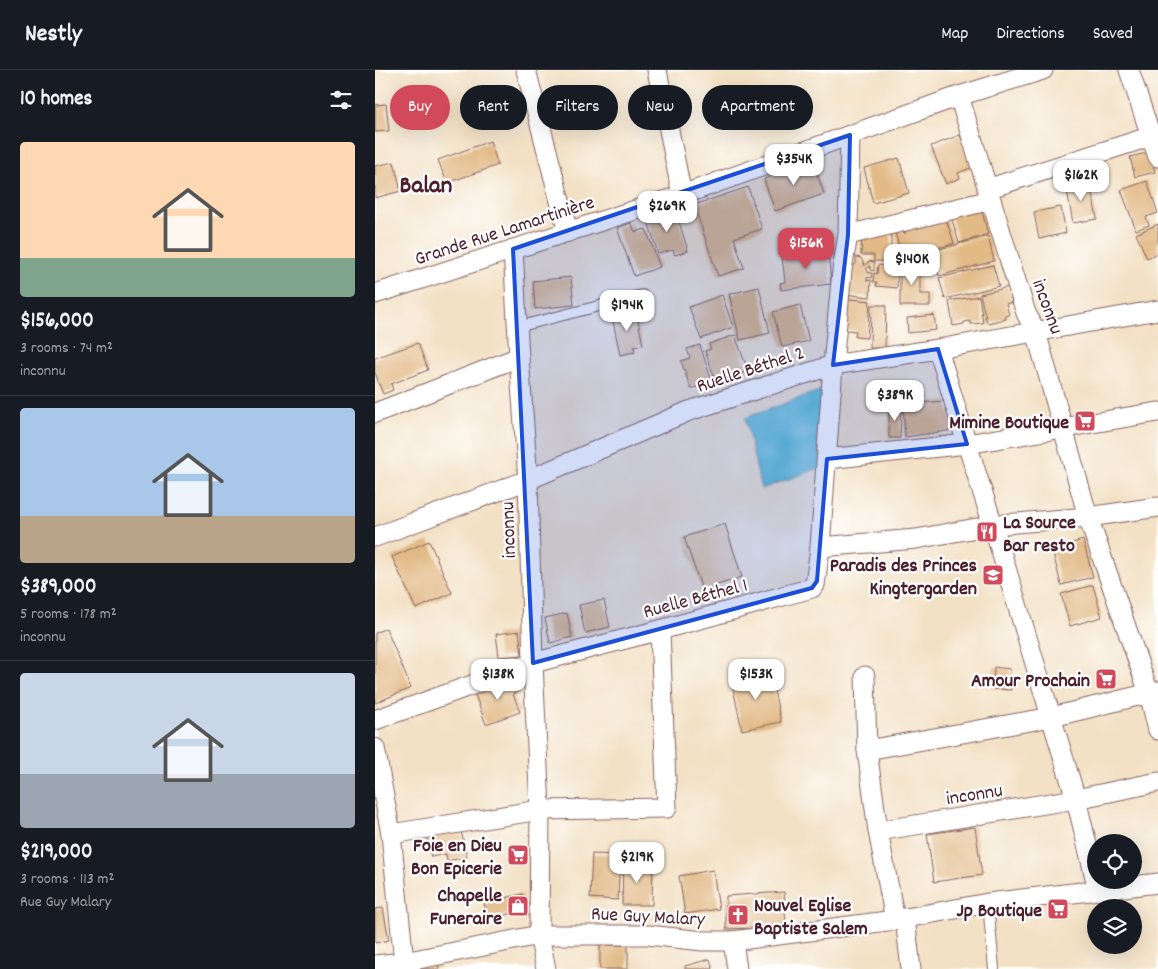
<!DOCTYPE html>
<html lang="en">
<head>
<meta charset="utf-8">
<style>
  body { margin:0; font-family:Dekko,sans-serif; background:#242831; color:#f1f3f6; height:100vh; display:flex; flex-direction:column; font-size:19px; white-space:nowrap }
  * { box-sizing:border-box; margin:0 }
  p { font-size:16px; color:#9ea1a6 }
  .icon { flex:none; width:28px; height:28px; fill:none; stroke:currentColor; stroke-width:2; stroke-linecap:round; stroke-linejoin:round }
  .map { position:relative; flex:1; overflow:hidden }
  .panel { display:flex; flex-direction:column; background:#171b24; width:375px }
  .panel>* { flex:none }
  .hud { position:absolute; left:15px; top:15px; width:475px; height:45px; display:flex; gap:10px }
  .fabs { position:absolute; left:712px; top:764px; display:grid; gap:10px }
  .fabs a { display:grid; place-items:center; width:55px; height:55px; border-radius:50%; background:#171b24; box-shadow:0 5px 20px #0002; font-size:25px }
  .price { position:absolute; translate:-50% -42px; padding:0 11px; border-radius:10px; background:#fff; color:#222; font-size:16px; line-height:32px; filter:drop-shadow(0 1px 2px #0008) }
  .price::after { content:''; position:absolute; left:50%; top:30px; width:15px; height:11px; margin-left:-8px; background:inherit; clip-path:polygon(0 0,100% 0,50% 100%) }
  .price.on { background:#d1495b; color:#fff }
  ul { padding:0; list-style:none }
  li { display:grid; align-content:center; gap:10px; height:265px; padding:0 20px }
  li+li { border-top:1px solid #363941 }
  li span { display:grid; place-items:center; height:155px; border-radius:5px; color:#555 }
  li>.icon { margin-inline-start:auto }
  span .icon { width:90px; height:90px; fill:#fffc; stroke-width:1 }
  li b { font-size:21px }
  h2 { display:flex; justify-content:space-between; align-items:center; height:60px; padding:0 20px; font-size:21px }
  .chip { padding:0 18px; border-radius:22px; background:#171b24; box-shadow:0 5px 20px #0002; font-size:18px; line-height:45px }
  .chip.on { background:#d1495b; color:#fff }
  header { display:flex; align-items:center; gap:30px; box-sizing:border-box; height:70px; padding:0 25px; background:#171b24; border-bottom:1px solid #363941 }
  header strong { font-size:24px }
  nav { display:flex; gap:28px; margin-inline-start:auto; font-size:18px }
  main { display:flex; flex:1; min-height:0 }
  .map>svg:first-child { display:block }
</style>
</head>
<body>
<header>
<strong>Nestly</strong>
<nav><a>Map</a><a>Directions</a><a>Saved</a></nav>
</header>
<main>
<section class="panel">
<h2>10 homes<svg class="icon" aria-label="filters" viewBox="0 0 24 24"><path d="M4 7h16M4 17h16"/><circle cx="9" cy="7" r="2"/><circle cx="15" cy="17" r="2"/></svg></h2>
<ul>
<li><span style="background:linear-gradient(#ffd9b3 75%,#7fa58c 0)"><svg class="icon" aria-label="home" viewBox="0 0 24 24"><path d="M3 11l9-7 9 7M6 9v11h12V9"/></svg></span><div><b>$156,000</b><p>3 rooms · 74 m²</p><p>inconnu</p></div></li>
<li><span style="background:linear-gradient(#a9c7e8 70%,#b9a48a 0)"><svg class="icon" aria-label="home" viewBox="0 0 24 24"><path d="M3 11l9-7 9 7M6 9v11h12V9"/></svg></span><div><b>$389,000</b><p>5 rooms · 178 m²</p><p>inconnu</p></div></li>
<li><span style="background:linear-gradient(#c9d6e8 65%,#9aa5b1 0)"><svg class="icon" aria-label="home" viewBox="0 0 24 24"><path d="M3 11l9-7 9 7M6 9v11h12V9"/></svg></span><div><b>$219,000</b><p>3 rooms · 113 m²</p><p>Rue Guy Malary</p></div></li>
</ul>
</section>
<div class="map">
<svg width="783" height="899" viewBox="0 0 783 899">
  <rect width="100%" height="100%" fill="#fff"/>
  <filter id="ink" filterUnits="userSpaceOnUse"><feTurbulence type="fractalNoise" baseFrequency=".02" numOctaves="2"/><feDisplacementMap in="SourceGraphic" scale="10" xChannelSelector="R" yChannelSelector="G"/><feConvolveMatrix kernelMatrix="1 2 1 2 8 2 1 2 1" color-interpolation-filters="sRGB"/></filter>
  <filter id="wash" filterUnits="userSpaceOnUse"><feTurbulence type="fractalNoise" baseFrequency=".0096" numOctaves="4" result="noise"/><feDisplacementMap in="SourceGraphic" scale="20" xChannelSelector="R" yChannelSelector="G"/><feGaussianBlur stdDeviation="1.12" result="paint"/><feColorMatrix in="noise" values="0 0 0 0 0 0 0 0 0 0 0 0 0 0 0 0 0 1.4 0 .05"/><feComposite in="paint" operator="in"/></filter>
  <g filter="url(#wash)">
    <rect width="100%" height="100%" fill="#f3e1c5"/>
    <path fill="#4eb7cb" stroke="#4c6b7b" d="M446,320L445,398L386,419L370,348Z"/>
    <g id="blocks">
      <g fill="#e2ba86">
        <path d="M11,34L14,61L0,62V35Z"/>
        <path d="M585,65L598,97L583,103L585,108L571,114L556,76Z"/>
        <path d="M115,71L123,95L72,113L63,90Z"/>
        <path d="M775,82L780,102L760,107L755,87Z"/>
        <path d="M524,88L534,123L498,133L489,98Z"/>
        <path d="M19,92L26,121L0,128V96Z"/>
        <path d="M438,92L449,124L400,141L389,109Z"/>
        <path d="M715,111L722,149L698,153L691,115Z"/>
        <path d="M772,111L783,143L771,147L774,155L761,160L746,120Z"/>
        <path d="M373,117L387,159L359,168L369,198L343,206L319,135Z"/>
        <path d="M605,134L613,164L584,173L575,143Z"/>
        <path d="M686,137L691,163L664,169L659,142Z"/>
        <path d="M300,139L313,181L300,185L298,180L283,184L272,147Z"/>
        <path d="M569,143L579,173L574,175L540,183L539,178L526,183L518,156H522L530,164L531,156Z"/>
        <path d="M256,153L260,162L271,159L285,197L259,206L242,158Z"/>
        <path d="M783,154V183L772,188L761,164Z"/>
        <path d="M487,162L516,163V192L499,191V185H486Z"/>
        <path d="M613,166L619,191L564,206L557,181Z"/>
        <path d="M453,181L456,214L406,220L405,213L410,212L407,186Z"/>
        <path d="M481,187L486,188L490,196L494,191L499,192V201L495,200V196L491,198L494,203H497L496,208L492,207V211L496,210L495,227L469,224L471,200L481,194Z"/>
        <path d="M525,193H545V224H555V236H525Z"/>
        <path d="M503,195L523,197L522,218L501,216L502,212H498L499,203L502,204Z"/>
        <path d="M618,195L624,216L570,229L564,208Z"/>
        <path d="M196,207L199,235L160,239L158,211Z"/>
        <path d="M384,217L395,263L365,270L354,224Z"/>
        <path d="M634,217L637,232L631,234L634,245L630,246L631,249L612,253L605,224Z"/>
        <path d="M347,225L358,257L326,269L314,237Z"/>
        <path d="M604,226L608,253L596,254L595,251L589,252V254L578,256L574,231Z"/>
        <path d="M465,228L495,231L492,268L480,267L481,261L462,259Z"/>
        <path d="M425,235L434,271L407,277L398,242Z"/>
        <path d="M496,235H511L510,278H495Z"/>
        <path d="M261,241L268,275L259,277L260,282L245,285L237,246Z"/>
        <path d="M559,245L561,260L533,263L532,248Z"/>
        <path d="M360,265L373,301L341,312L330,281L336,279L334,274Z"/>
        <path d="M43,273L53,300L16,314L18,320L8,324L0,303V288Z"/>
        <path d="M325,275L337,312L316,319L306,291L315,288L312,279Z"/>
        <path d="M571,331L579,360L530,367L528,334Z"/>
        <path d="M514,336L526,337L525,368H514Z"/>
        <path d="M350,454L367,507L327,520L309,467Z"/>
        <path d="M708,470L718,507L686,515L677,479Z"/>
        <path d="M54,471L77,523L41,539L17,487Z"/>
        <path d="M718,515L727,547L695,556L686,524Z"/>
        <path d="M229,530L235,557L210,563L204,535Z"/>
        <path d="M192,543L197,567L175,573L170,548Z"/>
        <path d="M11,558L36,618L0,633V563Z"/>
        <path d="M144,561L147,585L124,587L121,564Z"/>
        <path d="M619,597L635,599L636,620L618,619Z"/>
        <path d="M395,602L406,652L367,660L356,609Z"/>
        <path d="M139,607L144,622L138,624L145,642L111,654L99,622Z"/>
        <path d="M85,756L92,787L72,791L71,784L56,787L51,764Z"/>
        <path d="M600,757L607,805L559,812L552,764Z"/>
        <path d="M217,784L245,785L243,830L215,828Z"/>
        <path d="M248,792H278L277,835H247Z"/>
        <path d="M338,800L344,839L310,844L304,806Z"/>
        <path d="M409,822L411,857L351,859V826Z"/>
        <path d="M147,824L151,840L113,849L109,833Z"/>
        <path d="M688,833L691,845L677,848L674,837Z"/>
        <path d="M8,838L14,870L0,873V839Z"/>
        <rect x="225" y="875" width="28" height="24"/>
        <path d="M335,889L338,899H310V896Z"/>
        <path d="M63,893L64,899H42V898Z"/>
      </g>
    </g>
  </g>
  <g filter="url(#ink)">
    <use href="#blocks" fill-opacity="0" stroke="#856361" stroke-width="1"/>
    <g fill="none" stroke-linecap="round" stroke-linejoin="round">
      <g stroke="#856361" stroke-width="12">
        <g id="service">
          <path d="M142,257L267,225"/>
          <path d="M613,833L619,899"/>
        </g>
      </g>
      <g stroke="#856361" stroke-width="21">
        <g id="minor">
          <path d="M151,0L193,162"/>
          <path d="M282,0L307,125"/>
          <path d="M754,0L783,87"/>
          <path d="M584,26L651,243L661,262L713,447L774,623L783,660"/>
          <path d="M612,119L783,64"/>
          <path d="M473,165L475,65"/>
          <path d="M138,179L144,287L153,410L158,593L165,740L164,865L171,899"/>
          <path d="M0,224L307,125L584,26L668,0"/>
          <path d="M563,279L592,374L618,455L701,729L723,820"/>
          <path d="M0,343L144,287"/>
          <path d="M452,389L592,374L783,342"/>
          <path d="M0,467L153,410L314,341L458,295L563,279L783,240"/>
          <path d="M445,477L541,469L618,455L713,447L783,437"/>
          <path d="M490,606L492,680L503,761L520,850"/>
          <path d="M0,650L158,593L285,560L437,518L440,515L445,477L458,295L467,200L473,165L616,130"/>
          <path d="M0,678L16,764L29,892"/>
          <path d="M492,680L677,647L783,621"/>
          <path d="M503,761L701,729L783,712"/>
          <path d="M16,764L165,740L292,738L285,560"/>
          <path d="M530,848L536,899"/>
          <path d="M358,871L362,899"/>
          <path d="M0,895L29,892L164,865H273L328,871H358L520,850L613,833L783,813"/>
        </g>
      </g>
      <use href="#service" stroke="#fff" stroke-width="10"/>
      <use href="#minor" stroke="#fff" stroke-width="19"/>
    </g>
  </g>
  <path fill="#1d4ed8" fill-opacity="0.2" stroke="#1d4ed8" stroke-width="4" stroke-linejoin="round" d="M475,65L473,165L458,295L563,279L592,374L452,389L442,511L437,518L158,593L138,179Z"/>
  <defs>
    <g id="supermarket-square" transform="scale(1.125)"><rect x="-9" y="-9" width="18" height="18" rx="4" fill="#d1495b" stroke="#fff"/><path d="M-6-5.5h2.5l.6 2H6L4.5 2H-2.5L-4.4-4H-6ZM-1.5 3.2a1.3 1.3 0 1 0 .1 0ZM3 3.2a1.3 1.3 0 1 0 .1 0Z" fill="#fff"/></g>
    <g id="restaurant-square" transform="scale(1.125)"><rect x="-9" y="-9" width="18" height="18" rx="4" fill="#d1495b" stroke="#fff"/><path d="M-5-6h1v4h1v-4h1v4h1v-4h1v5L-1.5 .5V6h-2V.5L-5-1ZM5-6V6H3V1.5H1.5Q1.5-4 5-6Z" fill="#fff"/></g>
    <g id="school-square" transform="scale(1.125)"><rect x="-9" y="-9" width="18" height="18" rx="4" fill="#d1495b" stroke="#fff"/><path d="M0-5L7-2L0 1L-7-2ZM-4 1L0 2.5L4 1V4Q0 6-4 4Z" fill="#fff"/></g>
    <g id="shop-square" transform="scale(1.125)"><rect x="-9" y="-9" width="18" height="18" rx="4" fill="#d1495b" stroke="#fff"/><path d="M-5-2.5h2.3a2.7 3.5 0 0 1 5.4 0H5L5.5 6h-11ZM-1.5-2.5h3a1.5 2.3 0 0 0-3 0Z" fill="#fff"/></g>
    <g id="church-square" transform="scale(1.125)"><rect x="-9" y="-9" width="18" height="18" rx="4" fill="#d1495b" stroke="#fff"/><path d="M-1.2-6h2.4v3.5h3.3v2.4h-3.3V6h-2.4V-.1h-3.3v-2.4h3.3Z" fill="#fff"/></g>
  </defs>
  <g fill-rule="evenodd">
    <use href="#supermarket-square" x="710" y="351"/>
    <use href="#restaurant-square" x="612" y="462"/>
    <use href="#school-square" x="618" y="505"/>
    <use href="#supermarket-square" x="731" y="609"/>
    <use href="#supermarket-square" x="143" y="785"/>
    <use href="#shop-square" x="143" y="836"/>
    <use href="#supermarket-square" x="683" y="839"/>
    <use href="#church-square" x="363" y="845"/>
  </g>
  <g text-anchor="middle" stroke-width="4.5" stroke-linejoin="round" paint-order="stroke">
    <g font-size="20" fill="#4a1f2b" stroke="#fff">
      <text transform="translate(129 159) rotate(-18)" y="7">Grande Rue Lamartinière</text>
      <text transform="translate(674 236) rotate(70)" y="7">inconnu</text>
      <text transform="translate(375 298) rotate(-18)" y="7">Ruelle Béthel 2</text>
      <text transform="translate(132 460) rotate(-92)" y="7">inconnu</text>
      <text transform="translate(320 527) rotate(-15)" y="7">Ruelle Béthel 1</text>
      <text transform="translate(599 723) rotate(-9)" y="7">inconnu</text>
      <text transform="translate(273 845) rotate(3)" y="7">Rue Guy Malary</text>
    </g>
    <g font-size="20" font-weight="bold" fill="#4a1f2b" stroke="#fff" text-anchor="end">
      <text x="694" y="358">Mimine Boutique</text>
      <text x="628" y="458" text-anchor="start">La Source<tspan x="628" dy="23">Bar resto</tspan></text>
      <text x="602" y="501">Paradis des Princes<tspan x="602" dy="23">Kingtergarden</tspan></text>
      <text x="715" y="616">Amour Prochain</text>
      <text x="127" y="781">Foie en Dieu<tspan x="127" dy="23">Bon Epicerie</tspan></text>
      <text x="127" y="831">Chapelle<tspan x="127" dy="23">Funeraire</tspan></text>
      <text x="379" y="841" text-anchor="start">Nouvel Eglise<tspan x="379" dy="23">Baptiste Salem</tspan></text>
      <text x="667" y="846">Jp Boutique</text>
    </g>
    <g font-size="25" font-weight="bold" fill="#4a1f2b" stroke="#fff">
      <text x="51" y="122">Balan</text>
    </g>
  </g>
</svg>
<div class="fabs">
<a><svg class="icon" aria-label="locate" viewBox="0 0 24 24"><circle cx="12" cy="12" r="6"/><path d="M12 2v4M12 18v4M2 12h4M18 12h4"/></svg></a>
<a><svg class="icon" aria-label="layers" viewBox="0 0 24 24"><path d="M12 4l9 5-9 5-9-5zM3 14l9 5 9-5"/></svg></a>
</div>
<b class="price" style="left:419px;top:116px">$354K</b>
<b class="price" style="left:706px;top:132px">$162K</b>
<b class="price" style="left:292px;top:163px">$269K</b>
<b class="price on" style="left:431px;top:200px">$156K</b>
<b class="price" style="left:537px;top:216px">$140K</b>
<b class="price" style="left:252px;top:262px">$194K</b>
<b class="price" style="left:520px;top:352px">$389K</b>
<b class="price" style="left:123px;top:631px">$138K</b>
<b class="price" style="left:381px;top:631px">$153K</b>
<b class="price" style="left:262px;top:814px">$219K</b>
<div class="hud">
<a class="chip on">Buy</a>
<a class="chip">Rent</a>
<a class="chip">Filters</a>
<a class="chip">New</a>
<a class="chip">Apartment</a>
</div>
</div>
</main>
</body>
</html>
